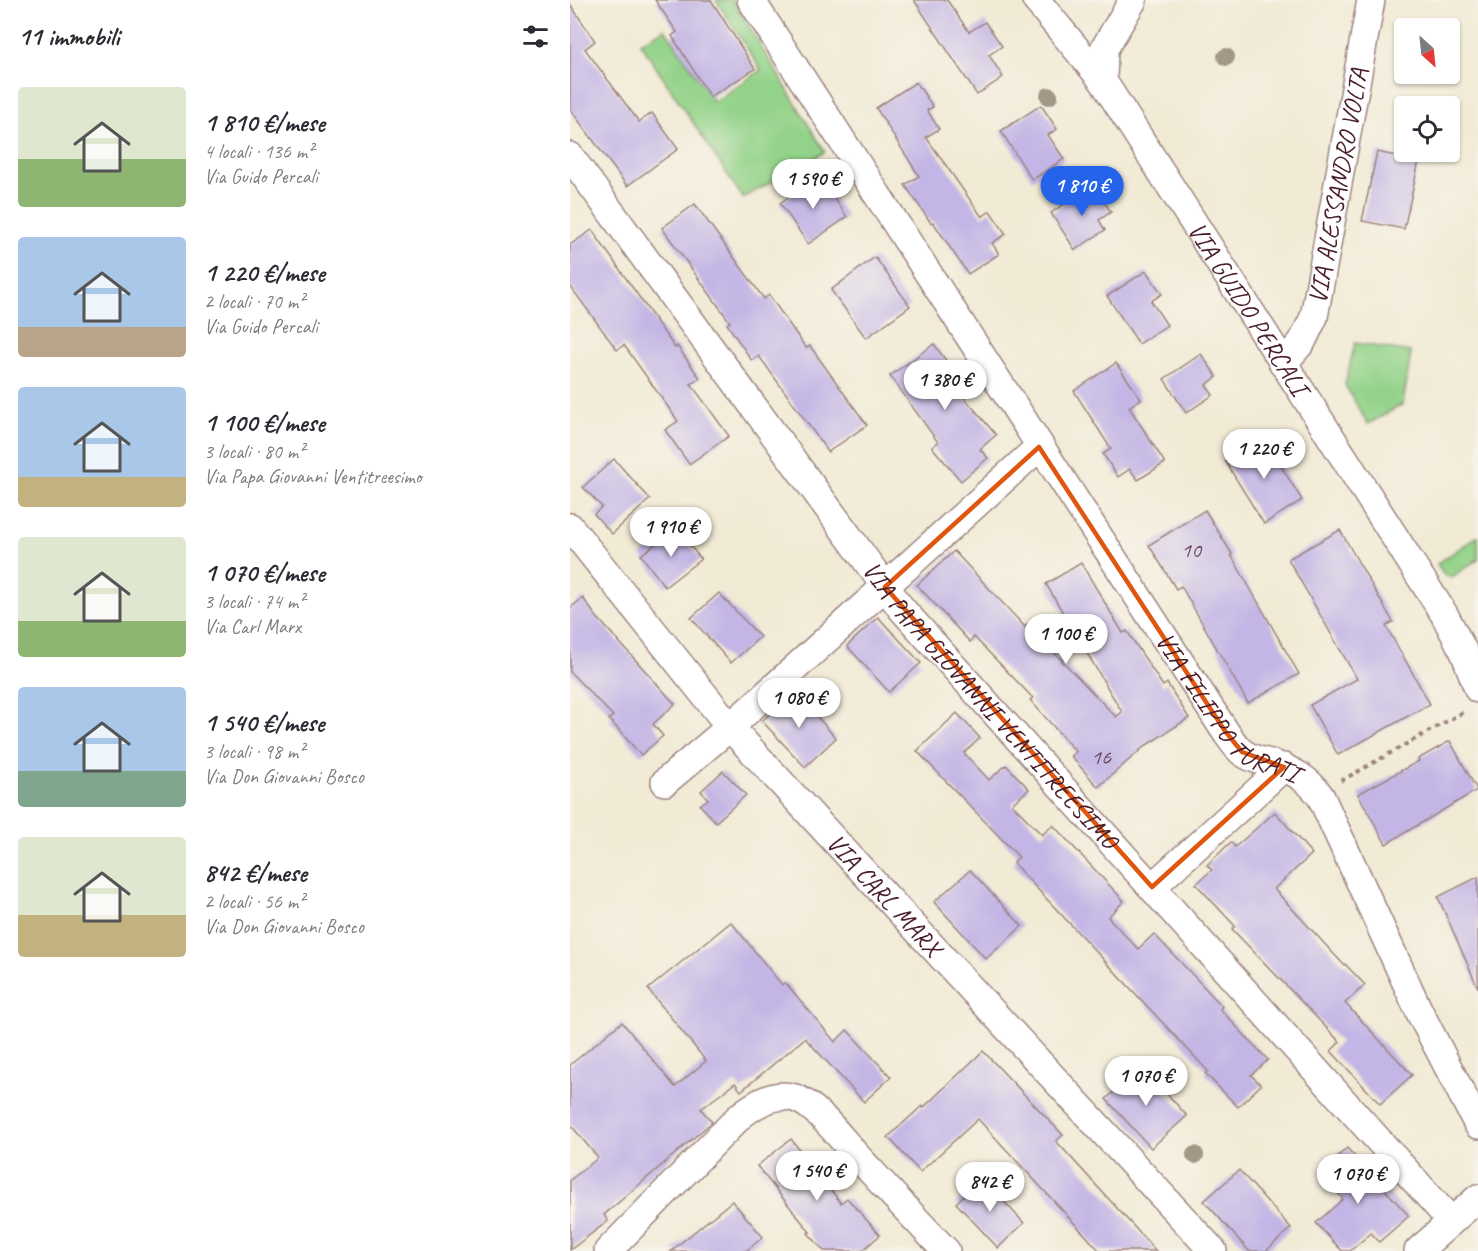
<!DOCTYPE html>
<html lang="it">
<head>
<meta charset="utf-8">
<style>
  body { margin:0; font-family:Caveat,sans-serif; background:#f7f7f7; color:#2b2b33; height:100vh; display:flex; flex-direction:column; font-size:22px; white-space:nowrap }
  * { box-sizing:border-box; margin:0 }
  p { font-size:20px; color:#7c7c81 }
  .icon { flex:none; width:33px; height:33px; fill:none; stroke:currentColor; stroke-width:2; stroke-linecap:round; stroke-linejoin:round }
  .map { position:relative; flex:1; overflow:hidden }
  .side { display:flex; flex-direction:column; background:#fff; width:570px }
  .side>* { flex:none }
  .needle { width:39px; rotate:153deg }
  .tools { position:absolute; left:824px; top:18px; display:grid; gap:12px }
  .tools a { display:grid; place-items:center; width:66px; height:66px; border-radius:6px; background:#fff; box-shadow:0 2px 4px #0004; font-size:30px }
  .price { position:absolute; translate:-50% -51px; padding:0 14px; border-radius:21px; background:#fff; color:#222; font-size:20px; line-height:39px; filter:drop-shadow(0 2px 3px #0008) }
  .price::after { content:''; position:absolute; left:50%; top:36px; width:18px; height:14px; margin-left:-9px; background:inherit; clip-path:polygon(0 0,100% 0,50% 100%) }
  .price.on { background:#2563eb; color:#fff }
  ul { padding:0; list-style:none }
  li { display:flex; align-items:center; gap:18px; height:150px; padding:0 18px }
  li span { display:grid; place-items:center; flex:none; width:168px; height:120px; border-radius:6px; color:#555 }
  li>.icon { margin-inline-start:auto }
  span .icon { width:72px; height:72px; fill:#fffc; stroke-width:1 }
  li b { font-size:26px }
  h2 { display:flex; justify-content:space-between; align-items:center; height:72px; padding:0 18px; font-size:26px }
  main { display:flex; flex:1; min-height:0 }
  .map>svg:first-child { display:block }
</style>
</head>
<body>
<main>
<section class="side">
<h2>11 immobili<svg class="icon" aria-label="filters" viewBox="0 0 24 24"><path d="M4 7h16M4 17h16"/><circle cx="9" cy="7" r="2"/><circle cx="15" cy="17" r="2"/></svg></h2>
<ul>
<li><span style="background:linear-gradient(#dfe7d0 60%,#8fb573 0)"><svg class="icon" aria-label="home" viewBox="0 0 24 24"><path d="M3 11l9-7 9 7M6 9v11h12V9"/></svg></span><div><b>1 810 €/mese</b><p>4 locali · 136 m²</p><p>Via Guido Percali</p></div></li>
<li><span style="background:linear-gradient(#a9c7e8 75%,#b9a48a 0)"><svg class="icon" aria-label="home" viewBox="0 0 24 24"><path d="M3 11l9-7 9 7M6 9v11h12V9"/></svg></span><div><b>1 220 €/mese</b><p>2 locali · 70 m²</p><p>Via Guido Percali</p></div></li>
<li><span style="background:linear-gradient(#a9c7e8 75%,#c2b280 0)"><svg class="icon" aria-label="home" viewBox="0 0 24 24"><path d="M3 11l9-7 9 7M6 9v11h12V9"/></svg></span><div><b>1 100 €/mese</b><p>3 locali · 80 m²</p><p>Via Papa Giovanni Ventitreesimo</p></div></li>
<li><span style="background:linear-gradient(#dfe7d0 70%,#8fb573 0)"><svg class="icon" aria-label="home" viewBox="0 0 24 24"><path d="M3 11l9-7 9 7M6 9v11h12V9"/></svg></span><div><b>1 070 €/mese</b><p>3 locali · 74 m²</p><p>Via Carl Marx</p></div></li>
<li><span style="background:linear-gradient(#a9c7e8 70%,#7fa58c 0)"><svg class="icon" aria-label="home" viewBox="0 0 24 24"><path d="M3 11l9-7 9 7M6 9v11h12V9"/></svg></span><div><b>1 540 €/mese</b><p>3 locali · 98 m²</p><p>Via Don Giovanni Bosco</p></div></li>
<li><span style="background:linear-gradient(#dfe7d0 65%,#c2b280 0)"><svg class="icon" aria-label="home" viewBox="0 0 24 24"><path d="M3 11l9-7 9 7M6 9v11h12V9"/></svg></span><div><b>842 €/mese</b><p>2 locali · 56 m²</p><p>Via Don Giovanni Bosco</p></div></li>
</ul>
</section>
<div class="map">
<svg width="908" height="1251" viewBox="0 0 908 1251">
  <rect width="100%" height="100%" fill="#f7f3e8"/>
  <filter id="ink" filterUnits="userSpaceOnUse"><feTurbulence type="fractalNoise" baseFrequency=".0167" numOctaves="2"/><feDisplacementMap in="SourceGraphic" scale="12" xChannelSelector="R" yChannelSelector="G"/><feConvolveMatrix kernelMatrix="1 2 1 2 8 2 1 2 1" color-interpolation-filters="sRGB"/></filter>
  <filter id="wash" filterUnits="userSpaceOnUse"><feTurbulence type="fractalNoise" baseFrequency=".008" numOctaves="4" result="noise"/><feDisplacementMap in="SourceGraphic" scale="24" xChannelSelector="R" yChannelSelector="G"/><feGaussianBlur stdDeviation="1.35" result="paint"/><feColorMatrix in="noise" values="0 0 0 0 0 0 0 0 0 0 0 0 0 0 0 0 0 1.4 0 .05"/><feComposite in="paint" operator="in"/></filter>
  <g filter="url(#wash)">
    <rect width="100%" height="100%" fill="#f1ead5"/>
    <g fill="#93d389" stroke="#6e795a" stroke-width="1.5">
      <path d="M146,0H163L255,152L173,198L70,43L95,29L144,102L191,70Z"/>
      <path d="M785,343L841,352L833,404L798,424L775,385Z"/>
      <path d="M908,536V559L882,577L875,576L867,564Z"/>
    </g>
    <g id="blocks">
      <g fill="#c3b5e5">
        <path d="M85,0H141L185,69L140,97L102,36L107,32Z"/>
        <path d="M344,0H377L399,32L415,22L432,46L419,55L433,77L407,95Z"/>
        <path d="M0,4L25,41L15,49L69,122L82,113L108,149L57,186L0,109Z"/>
        <path d="M346,82L363,107L357,110L369,129L356,137L412,217L420,211L436,234L422,243L429,254L398,274L363,222L361,223L335,185L349,176L306,108Z"/>
        <path d="M471,105L487,129L478,135L494,159L462,180L431,131Z"/>
        <path d="M807,152L849,161L834,229L792,221Z"/>
        <path d="M249,176L277,217L238,244L210,203Z"/>
        <path d="M523,185L541,212L529,220L535,230L505,250L481,213Z"/>
        <path d="M125,204L194,299L199,295L236,348L240,346L297,425L258,452L189,356L182,361L157,324L160,322L92,228Z"/>
        <path d="M22,230L105,348L107,346L130,378L121,384L159,436L119,464L95,430L108,421L54,345L47,350L0,286V245Z"/>
        <path d="M305,257L340,306L296,338L261,290Z"/>
        <path d="M576,271L592,294L581,301L597,325L569,344L537,296Z"/>
        <path d="M364,344L399,392L393,396L426,435L410,449L418,458L391,481L362,447L368,442L320,376Z"/>
        <path d="M631,354L647,377L636,385L643,395L616,413L594,379Z"/>
        <path d="M546,363L571,399L559,407L595,463L568,480L560,469L548,477L533,454L541,449L504,391Z"/>
        <path d="M693,437L732,500L694,524L655,461Z"/>
        <path d="M44,459L80,499L42,534L24,514L32,507L13,487Z"/>
        <path d="M635,510L662,554L661,555L729,674L678,703L611,586L606,589L579,545Z"/>
        <path d="M106,529L131,559L95,587L71,555Z"/>
        <path d="M770,530L823,622L816,626L860,704L768,755L740,705L787,679L718,559Z"/>
        <path d="M384,551L455,627L457,624L546,717L552,712L476,584L511,563L553,633L557,631L593,686L597,683L619,718L575,746L528,787L501,756L506,752L460,700L463,698L404,637L400,642L347,585Z"/>
        <path d="M149,593L190,637L161,663L121,618Z"/>
        <path d="M13,598L25,615L105,704L83,724L93,736L71,755L39,719L43,716L0,672V608Z"/>
        <path d="M308,617L351,663L319,692L277,646Z"/>
        <path d="M224,691L266,738L235,767L192,721Z"/>
        <path d="M387,713L410,738L394,753L419,780L436,765L459,789L442,804L472,835L483,825L554,901L538,917L568,949L584,934L652,1006L650,1009L698,1060L681,1075L691,1085L668,1107L635,1073L638,1071L443,863L449,857L347,751Z"/>
        <path d="M880,741L907,790L816,844L788,794L849,761L848,759Z"/>
        <path d="M153,771L176,795L146,822L130,805L138,799L131,791Z"/>
        <path d="M705,812L742,854L704,889L774,965L775,964L795,985L775,1003L842,1075L810,1104L761,1051L770,1042L662,929L665,926L626,884L642,870L637,865L661,842L665,847Z"/>
        <path d="M400,870L452,926L416,959L364,902Z"/>
        <path d="M908,877V988L868,897Z"/>
        <path d="M161,922L212,985L215,982L265,1042L277,1030L321,1077L294,1102L235,1038L171,1091L165,1083L131,1109L142,1122L34,1215L38,1221L0,1250V1180L28,1158L0,1124V1065L52,1022L105,1087L136,1061L78,989Z"/>
        <path d="M413,1051L493,1135L486,1141L586,1251H530L408,1119L350,1172L318,1137L352,1106L353,1108Z"/>
        <path d="M572,1066L617,1116L581,1148L536,1099Z"/>
        <path d="M221,1139L271,1203L277,1198L310,1235L292,1251H254L238,1233L240,1232L187,1166Z"/>
        <path d="M777,1148L839,1216L809,1242L801,1233L780,1251H772L746,1223L773,1199L749,1173Z"/>
        <path d="M669,1170L721,1228L696,1251H679L634,1201Z"/>
        <path d="M412,1178L454,1223L428,1248L386,1203Z"/>
        <path d="M162,1201L193,1237L176,1251H101Z"/>
      </g>
    </g>
  </g>
  <g filter="url(#ink)">
    <use href="#blocks" fill-opacity="0" stroke="#9e8480" stroke-width="1.5"/>
    <g fill="none" stroke-linecap="round" stroke-linejoin="round">
      <g stroke="#9e8480" stroke-width="30">
        <g id="minor">
          <path id="s1" d="M181,0L655,731C660,738 666,748 673,753C682,759 691,761 700,763C722,770 738,778 751,797L849,1011L908,1125"/>
          <path id="s2" d="M466,0L533,81L874,614L895,654L908,689"/>
          <path d="M533,81L534,49L563,0"/>
          <path id="s3" d="M0,156L331,608L881,1221"/>
          <path id="s4" d="M713,364L732,342L744,317L801,0"/>
          <path id="s5" d="M0,527L160,727L643,1251"/>
          <path d="M95,782L160,727L469,447"/>
          <path d="M582,887L714,767"/>
          <path d="M38,1251L170,1116C185,1104 205,1091 225,1098C246,1105 270,1137 285,1154C315,1186 345,1219 376,1251"/>
          <path d="M848,1251L908,1198"/>
        </g>
      </g>
      <path stroke="#9e8480" stroke-width="4" stroke-dasharray="4.5 4.5" stroke-linecap="butt" d="M771,781L895,711"/>
      <use href="#minor" stroke="#fff" stroke-width="27"/>
    </g>
    <g fill="#a19887">
      <circle cx="656" cy="57" r="9"/>
      <circle cx="479" cy="96" r="9"/>
      <circle cx="625" cy="1155" r="9"/>
    </g>
  </g>
  <path fill="none" stroke="#e0560e" stroke-width="4.5" stroke-linejoin="round" d="M469,447L655,731L672,752L714,767L582,887L315,587Z"/>
  <g text-anchor="middle" stroke-width="6" stroke-linejoin="round" paint-order="stroke">
    <g font-size="22" fill="#68445a">
      <text x="621" y="557">10</text>
      <text x="531" y="764">16</text>
    </g>
    <g font-size="26" fill="#4a1f2b" stroke="#f7f3e8">
      <text dy="9" stroke="none"><textPath href="#s4" startOffset="190">VIA ALESSANDRO VOLTA</textPath></text>
      <text dy="9" stroke="none"><textPath href="#s2" startOffset="375">VIA GUIDO PERCALI</textPath></text>
      <text dy="9" stroke="none"><textPath href="#s1" startOffset="858">VIA FILIPPO TURATI</textPath></text>
      <text dy="9" stroke="none"><textPath href="#s3" startOffset="692">VIA PAPA GIOVANNI VENTITREESIMO</textPath></text>
      <text dy="9" stroke="none"><textPath href="#s5" startOffset="484">VIA CARL MARX</textPath></text>
    </g>
  </g>
</svg>
<div class="tools">
<a><svg class="needle" viewBox="-14 -14 28 28"><path d="M0-13l5 13h-10z" fill="#e53935"/><path d="M0 13l5-13h-10z" fill="#7c7c81"/></svg></a>
<a><svg class="icon" aria-label="locate" viewBox="0 0 24 24"><circle cx="12" cy="12" r="6"/><path d="M12 2v4M12 18v4M2 12h4M18 12h4"/></svg></a>
</div>
<b class="price" style="left:243px;top:210px">1 590 €</b>
<b class="price on" style="left:512px;top:217px">1 810 €</b>
<b class="price" style="left:375px;top:411px">1 380 €</b>
<b class="price" style="left:694px;top:480px">1 220 €</b>
<b class="price" style="left:101px;top:558px">1 910 €</b>
<b class="price" style="left:496px;top:665px">1 100 €</b>
<b class="price" style="left:229px;top:729px">1 080 €</b>
<b class="price" style="left:576px;top:1107px">1 070 €</b>
<b class="price" style="left:247px;top:1202px">1 540 €</b>
<b class="price" style="left:788px;top:1205px">1 070 €</b>
<b class="price" style="left:420px;top:1213px">842 €</b>
</div>
</main>
</body>
</html>
